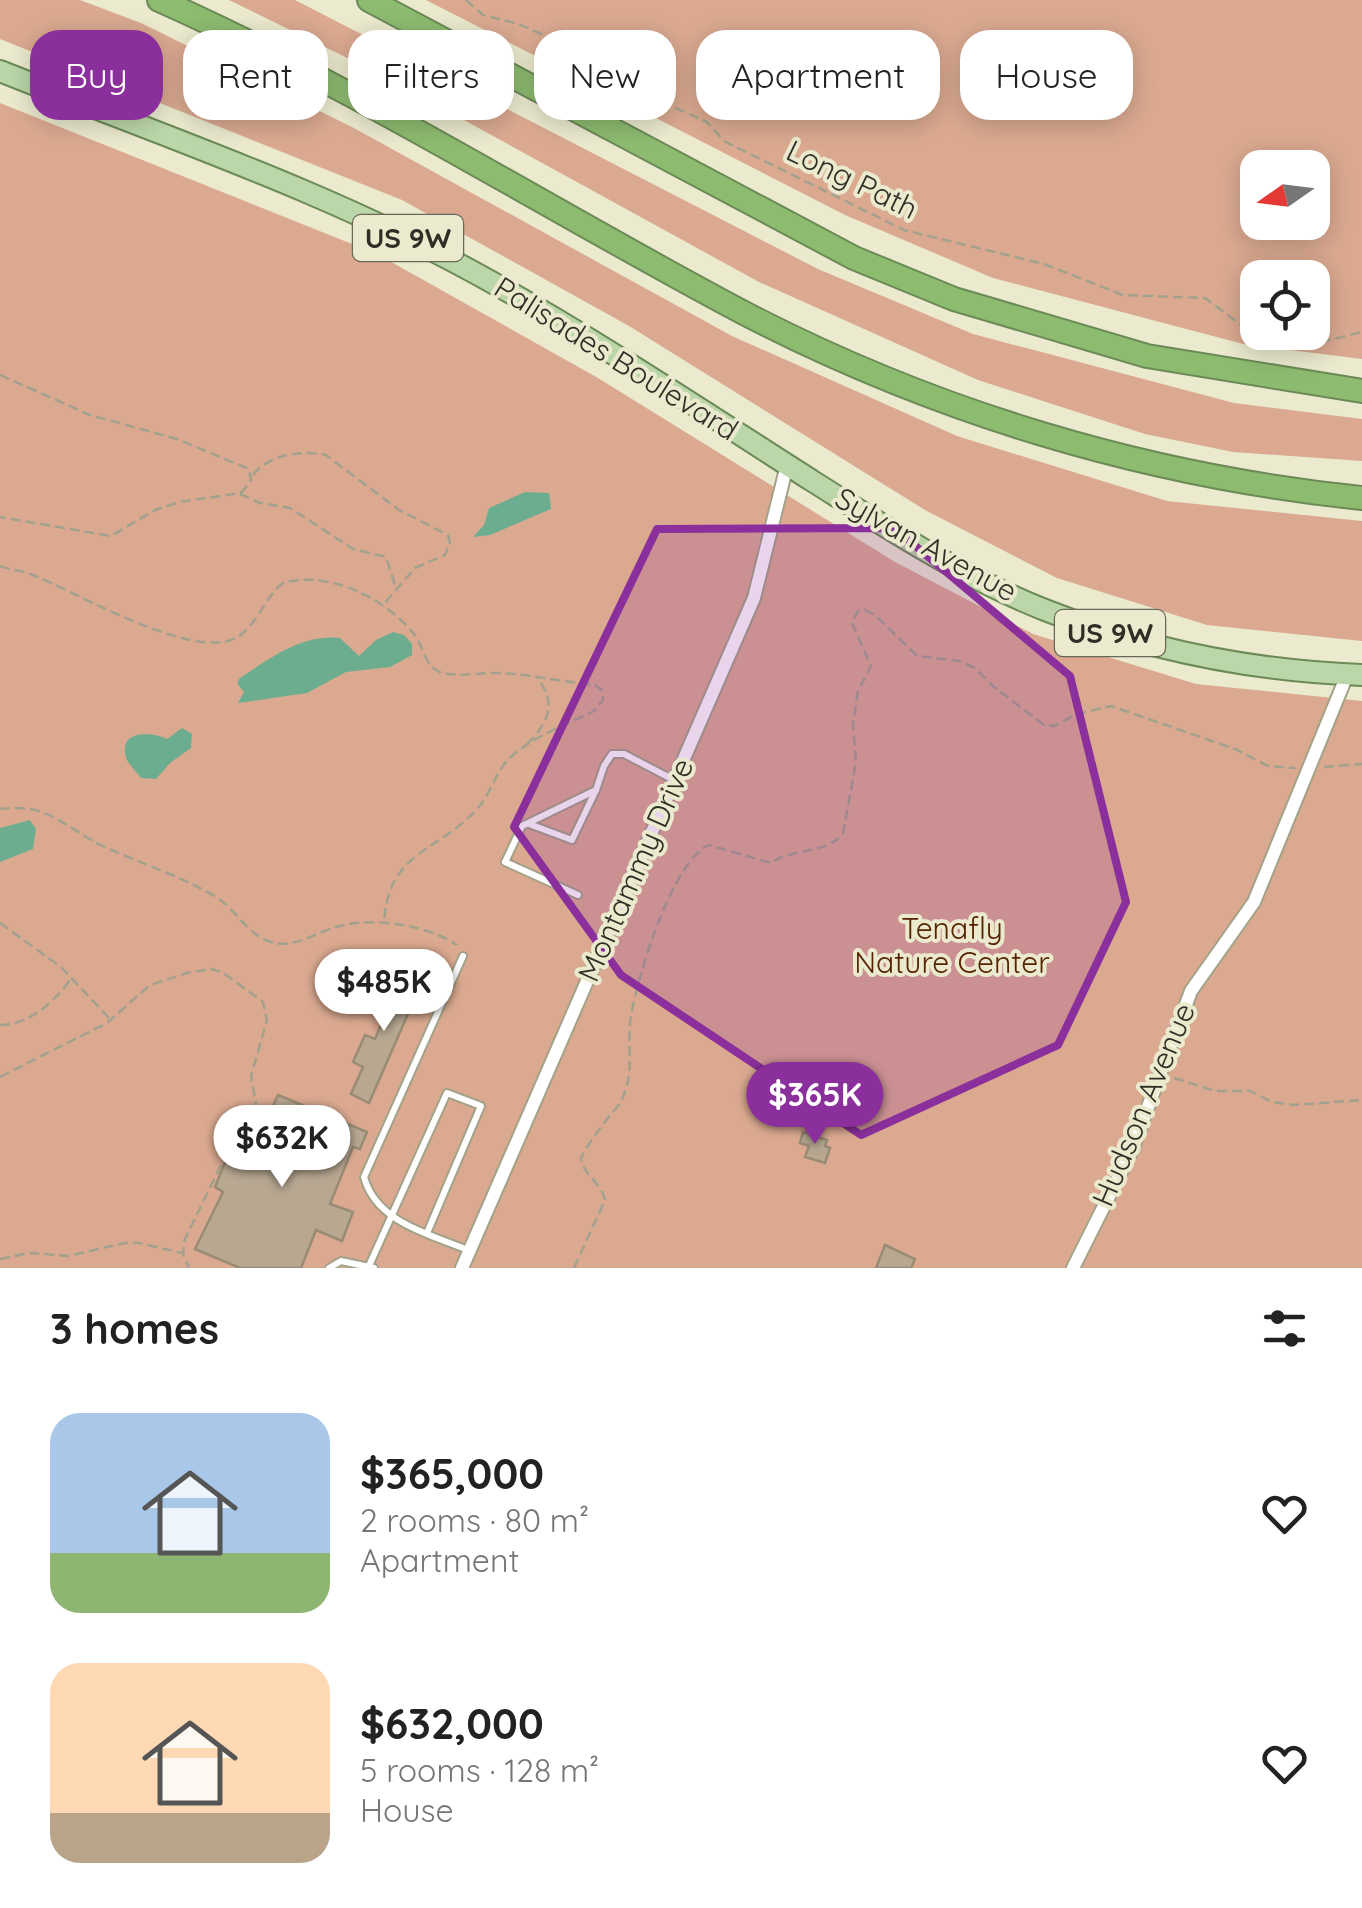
<!DOCTYPE html>
<html lang="en">
<head>
<meta charset="utf-8">
<style>
  body { margin:0; font-family:Quicksand,sans-serif; background:#f2f2f2; color:#222; height:100vh; display:flex; flex-direction:column; font-size:38px; white-space:nowrap }
  * { box-sizing:border-box; margin:0 }
  p { font-size:32px; color:#767676 }
  .icon { flex:none; width:55px; height:55px; fill:none; stroke:currentColor; stroke-width:2; stroke-linecap:round; stroke-linejoin:round }
  .map { position:relative; height:1268px; overflow:hidden }
  .panel { display:flex; flex-direction:column; background:#fff; flex:1 }
  .panel>* { flex:none }
  .guide { position:absolute; left:30px; top:30px; width:1302px; height:90px; display:flex; gap:20px }
  .needle { width:65px; rotate:256deg }
  .tools { position:absolute; left:1240px; top:150px; display:grid; gap:20px }
  .tools a { display:grid; place-items:center; width:90px; height:90px; border-radius:20px; background:#fff; box-shadow:0 5px 25px #0003; font-size:50px }
  .price { position:absolute; translate:-50% -85px; padding:0 22px; border-radius:35px; background:#fff; color:#222; font-size:32px; line-height:65px; filter:drop-shadow(0 2px 5px #0008) }
  .price::after { content:''; position:absolute; left:50%; top:60px; width:30px; height:22px; margin-left:-15px; background:inherit; clip-path:polygon(0 0,100% 0,50% 100%) }
  .price.on { background:#8a2f9b; color:#fff }
  ul { padding:0; list-style:none }
  li { display:flex; align-items:center; gap:30px; height:250px; padding:0 50px }
  li span { display:grid; place-items:center; flex:none; width:280px; height:200px; border-radius:30px; color:#555 }
  li>.icon { margin-inline-start:auto }
  span .icon { width:120px; height:120px; fill:#fffc; stroke-width:1 }
  li b { font-size:42px }
  h2 { display:flex; justify-content:space-between; align-items:center; height:120px; padding:0 50px; font-size:42px }
  .pill { padding:0 35px; border-radius:30px; background:#fff; box-shadow:0 5px 25px #0003; font-size:35px; line-height:90px }
  .pill.on { background:#8a2f9b; color:#fff }
  .map>svg:first-child { display:block }
</style>
</head>
<body>
<div class="map">
<svg width="1362" height="1268" viewBox="0 0 1362 1268">
  <rect width="100%" height="100%" fill="#ebeacf"/>
  <g fill="#daa990" fill-rule="evenodd">
    <path d="M0,0H80L141,23L352,127L732,336L957,436L1167,501L1362,521V641L1207,625L1057,578L925,510L629,326L402,200L0,39Z"/>
    <path d="M229,0H295L818,269L973,334L1234,403L1362,419V461L1233,452L1145,434L978,380L759,282L380,74Z"/>
    <path d="M426,0H1362V359L1243,344L993,278L845,215ZM1258,168H1312V222H1258ZM1258,278H1312V332H1258Z"/>
    <path d="M0,103L377,254L598,378L895,562L1033,634L1196,684L1362,701V1268H0Z"/>
  </g>
  <g fill="#6dad8f">
    <path d="M525,492L549,493L551,509L490,535L473,537L484,525L489,508Z"/>
    <path d="M393,632L404,635L412,644V655L390,667L346,672L307,693L238,703L244,692L237,683L240,678C271,658 301,634 340,638L359,656L376,640Z"/>
    <path d="M182,728L192,734L191,748L170,763L156,779L141,778C136,771 129,765 126,758C118,729 152,732 167,739Z"/>
    <path d="M30,820L36,829L33,849L0,862V828Z"/>
  </g>
  <g fill="#b8a892" stroke="#9a8b75" stroke-width="2.5">
    <path d="M387,970L421,984L369,1103L351,1094L363,1067L353,1062L365,1035L375,1039L392,998L378,992Z"/>
    <path d="M278,1095L367,1132L360,1149L353,1147L330,1204L353,1212L342,1241L316,1230L301,1268H240L195,1249L223,1192L215,1187L227,1157L239,1161L248,1136L258,1138Z"/>
    <path d="M803,1132L827,1140L825,1146L830,1148L825,1163L805,1157L809,1146L800,1143Z"/>
    <path d="M885,1245L915,1259L911,1268H876Z"/>
  </g>
  <g fill="none" stroke-linecap="round" stroke-linejoin="round">
    <g stroke="#a3a288" stroke-width="10">
      <g id="lane">
        <path d="M529,824L572,840L596,790"/>
        <path d="M578,895L505,862L522,826L596,790L604,766L612,754H624L674,780"/>
        <path d="M463,956L364,1177C376,1222 429,1234 468,1250"/>
        <path d="M329,1268L341,1261L374,1268"/>
        <path d="M368,1268L447,1093L481,1106L427,1233"/>
      </g>
    </g>
    <g stroke="#a3a288" stroke-width="16">
      <g id="street">
        <path d="M462,1268L754,598L787,465"/>
        <path d="M1073,1268L1132,1150L1191,991L1254,902L1347,675"/>
      </g>
    </g>
    <g stroke="#6c8a56" stroke-width="24">
      <path id="primary" d="M0,71C163,136 332,193 486,279C598,341 706,413 814,482C889,529 962,577 1045,610C1147,650 1253,671 1362,675"/>
    </g>
    <g stroke="#6c8a56" stroke-width="26">
      <g id="highway">
        <path d="M159,0C361,90 549,210 744,313C937,413 1147,476 1362,498"/>
        <path d="M369,0L854,258L954,299L1147,356L1362,391"/>
      </g>
    </g>
    <g stroke="#a2a18d" stroke-width="2.5" stroke-dasharray="10 5" stroke-linecap="butt">
      <path d="M466,0L483,15L519,24L656,86L669,105L707,122L724,141L904,230L1044,264L1123,295L1205,298L1272,348L1321,342L1362,332"/>
      <path d="M0,375L90,415L177,439L249,469L251,480L242,492L234,494L179,502L155,510L111,536L0,517"/>
      <path d="M253,475C270,454 300,450 326,455L399,510L448,535L450,543L445,555L415,568L383,605"/>
      <path d="M240,494L260,503L290,508L353,549L386,557L395,585"/>
      <path d="M0,566C10,570 20,570 30,574C74,590 196,665 239,636C258,623 265,597 283,583C329,570 385,598 414,634C423,645 425,667 440,672C457,678 483,672 502,673C533,675 564,682 595,685L602,690L603,700L594,711C568,724 534,736 512,756C496,769 492,792 478,808C438,853 388,850 384,923"/>
      <path d="M527,744C548,724 558,702 537,678"/>
      <path d="M1324,767L1362,764"/>
      <path d="M0,809C12,808 26,807 38,811C62,818 82,837 105,847C142,864 181,876 216,897C236,909 245,932 268,941C294,951 314,932 340,926C375,917 427,925 457,945"/>
      <path d="M0,923L61,967L110,1019"/>
      <path d="M0,1025C28,1025 54,1003 70,980"/>
      <path d="M0,1077L107,1023L150,985L187,973L211,969L222,972L263,1002L267,1020L251,1076L256,1104L254,1119L223,1161L185,1239L183,1254L189,1268"/>
      <path d="M1174,1078L1215,1091H1250L1272,1102L1294,1105L1362,1100"/>
      <path d="M0,1259L30,1253L69,1256L124,1243H139L182,1253"/>
      <path d="M574,1268L605,1200C602,1183 582,1174 581,1158C588,1144 598,1131 607,1119C611,1113 618,1108 621,1101C636,1072 626,1045 631,1017C636,980 673,859 709,845L771,863C791,848 824,855 843,834L856,762L853,724L858,691L871,666L852,623L858,611L865,610L875,615L917,656L959,661L975,668L994,687L1044,725L1054,726L1077,714L1111,706L1235,749L1268,766L1296,768"/>
    </g>
    <use href="#lane" stroke="#fff" stroke-width="6"/>
    <use href="#street" stroke="#fff" stroke-width="12"/>
    <use href="#primary" stroke="#bbd6a9" stroke-width="20"/>
    <use href="#highway" stroke="#8dbb70" stroke-width="22"/>
  </g>
  <path fill="#8a2f9b" fill-opacity="0.2" stroke="#8a2f9b" stroke-width="8" stroke-linejoin="round" d="M894,528L1070,676L1126,902L1058,1045L861,1135L621,975L514,827L657,529Z"/>
  <g text-anchor="middle" stroke-width="8" stroke-linejoin="round" paint-order="stroke">
    <g fill="#ebeacf" stroke="#686758" stroke-width="2.5">
      <rect x="353" y="215" width="110" height="46" rx="8"/>
      <rect x="1055" y="610" width="110" height="46" rx="8"/>
    </g>
    <g font-size="28" font-weight="bold" fill="#302f25">
      <text x="408" y="248">US 9W</text>
      <text x="1110" y="643">US 9W</text>
    </g>
    <g font-size="30" fill="#302f25" stroke="#ebeacf">
      <text transform="translate(852 180) rotate(26)" y="10">Long Path</text>
      <text transform="translate(616 359) rotate(32)" y="10">Palisades Boulevard</text>
      <text transform="translate(926 545) rotate(29)" y="10">Sylvan Avenue</text>
      <text transform="translate(636 870) rotate(-66)" y="10">Montammy Drive</text>
      <text transform="translate(1144 1105) rotate(-67)" y="10">Hudson Avenue</text>
    </g>
    <g font-size="30" fill="#562200" stroke="#ebeacf">
      <text x="952" y="939">Tenafly<tspan x="952" dy="34">Nature Center</tspan></text>
    </g>
  </g>
</svg>
<div class="tools">
<a><svg class="needle" viewBox="-14 -14 28 28"><path d="M0-13l5 13h-10z" fill="#e53935"/><path d="M0 13l5-13h-10z" fill="#767676"/></svg></a>
<a><svg class="icon" aria-label="locate" viewBox="0 0 24 24"><circle cx="12" cy="12" r="6"/><path d="M12 2v4M12 18v4M2 12h4M18 12h4"/></svg></a>
</div>
<b class="price" style="left:384px;top:1034px">$485K</b>
<b class="price on" style="left:815px;top:1147px">$365K</b>
<b class="price" style="left:282px;top:1190px">$632K</b>
<div class="guide">
<a class="pill on">Buy</a>
<a class="pill">Rent</a>
<a class="pill">Filters</a>
<a class="pill">New</a>
<a class="pill">Apartment</a>
<a class="pill">House</a>
</div>
</div>
<section class="panel">
<h2>3 homes<svg class="icon" aria-label="filters" viewBox="0 0 24 24"><path d="M4 7h16M4 17h16"/><circle cx="9" cy="7" r="2"/><circle cx="15" cy="17" r="2"/></svg></h2>
<ul>
<li><span style="background:linear-gradient(#a9c7e8 70%,#8fb573 0)"><svg class="icon" aria-label="home" viewBox="0 0 24 24"><path d="M3 11l9-7 9 7M6 9v11h12V9"/></svg></span><div><b>$365,000</b><p>2 rooms · 80 m²</p><p>Apartment</p></div><svg class="icon" aria-label="heart" viewBox="0 0 24 24"><path d="M12 20l-8-8c-3-5 5-10 8-4 3-6 11-1 8 4z"/></svg></li>
<li><span style="background:linear-gradient(#ffd9b3 75%,#b9a48a 0)"><svg class="icon" aria-label="home" viewBox="0 0 24 24"><path d="M3 11l9-7 9 7M6 9v11h12V9"/></svg></span><div><b>$632,000</b><p>5 rooms · 128 m²</p><p>House</p></div><svg class="icon" aria-label="heart" viewBox="0 0 24 24"><path d="M12 20l-8-8c-3-5 5-10 8-4 3-6 11-1 8 4z"/></svg></li>
</ul>
</section>
</body>
</html>
